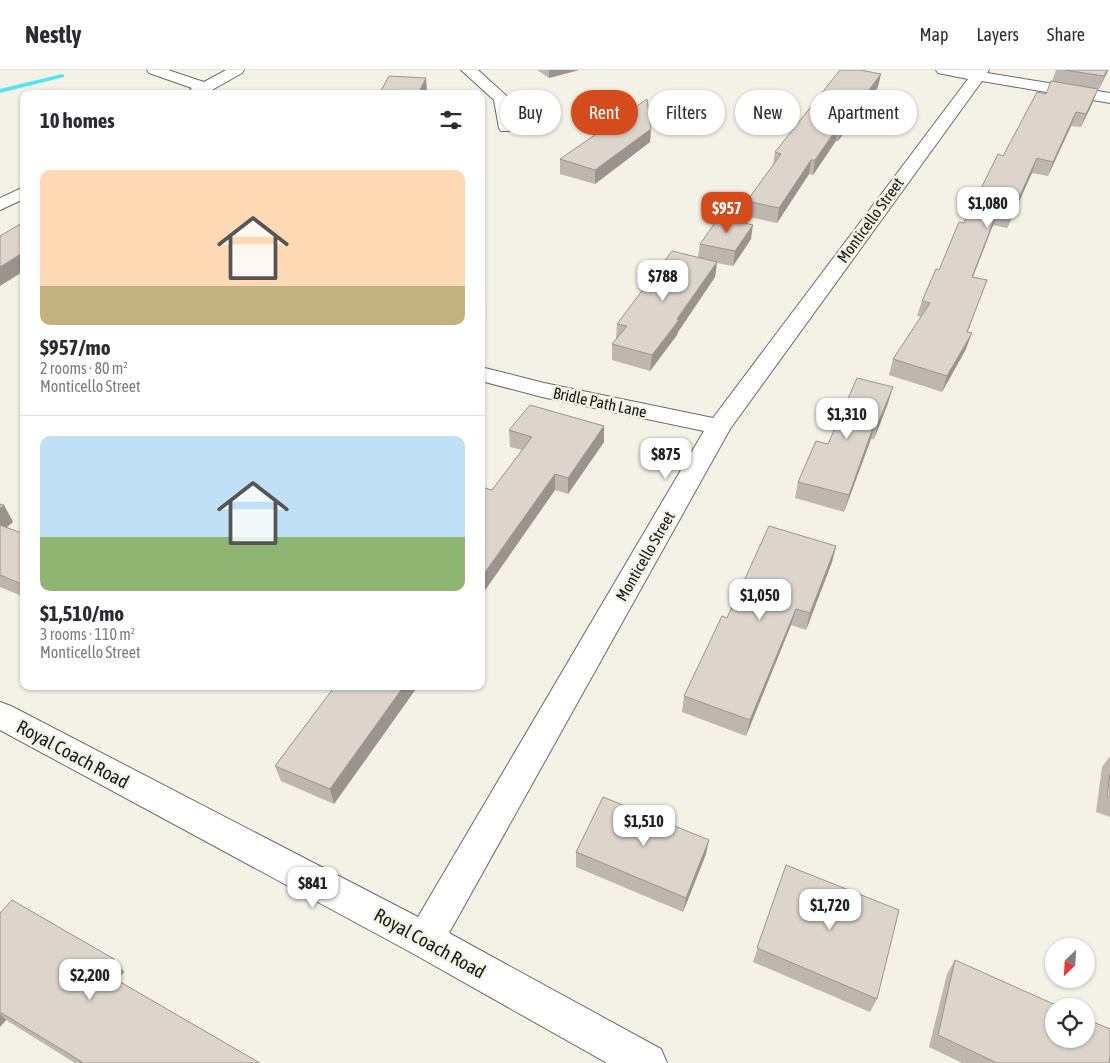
<!DOCTYPE html>
<html lang="en">
<head>
<meta charset="utf-8">
<style>
  body { margin:0; font-family:"Asap Condensed",sans-serif; background:#f2f2f3; color:#2b2b33; height:100vh; display:flex; flex-direction:column; font-size:19px; white-space:nowrap }
  * { box-sizing:border-box; margin:0 }
  p { font-size:16px; color:#7c7c81 }
  .icon { flex:none; width:28px; height:28px; fill:none; stroke:currentColor; stroke-width:2; stroke-linecap:round; stroke-linejoin:round }
  .map { position:relative; flex:1; overflow:hidden }
  .details { position:absolute; left:20px; top:20px; width:465px; height:600px; display:flex; flex-direction:column; background:#fff; border-radius:10px; box-shadow:0 1px 4px #0004 }
  .details>* { flex:none }
  .top-card { position:absolute; left:500px; top:20px; width:475px; height:45px; display:flex; gap:10px }
  .needle { width:32px; rotate:205deg }
  .buttons { position:absolute; left:1045px; top:868px; display:grid; gap:10px }
  .buttons a { display:grid; place-items:center; width:50px; height:50px; border-radius:50%; background:#fff; box-shadow:0 1px 4px #0004; font-size:25px }
  .price { position:absolute; translate:-50% -42px; padding:0 11px; border-radius:10px; background:#fff; color:#222; font-size:16px; line-height:32px; filter:drop-shadow(0 1px 2px #0008) }
  .price::after { content:''; position:absolute; left:50%; top:30px; width:15px; height:11px; margin-left:-8px; background:inherit; clip-path:polygon(0 0,100% 0,50% 100%) }
  .price.selected { background:#d44c1c; color:#fff }
  ul { padding:0; list-style:none }
  li { display:grid; align-content:center; gap:10px; height:265px; padding:0 20px }
  li+li { border-top:1px solid #e1e1e2 }
  li span { display:grid; place-items:center; height:155px; border-radius:10px; color:#555 }
  li>.icon { margin-inline-start:auto }
  span .icon { width:90px; height:90px; fill:#fffc; stroke-width:1 }
  li b { font-size:21px }
  h2 { display:flex; justify-content:space-between; align-items:center; height:60px; padding:0 20px; font-size:21px }
  .pill { padding:0 18px; border-radius:22px; background:#fff; box-shadow:0 1px 4px #0004; font-size:18px; line-height:45px }
  .pill.selected { background:#d44c1c; color:#fff }
  header { display:flex; align-items:center; gap:30px; box-sizing:border-box; height:70px; padding:0 25px; background:#fff; border-bottom:1px solid #e1e1e2 }
  header strong { font-size:24px }
  nav { display:flex; gap:28px; margin-inline-start:auto; font-size:18px }
  .map>svg:first-child { display:block }
</style>
</head>
<body>
<header>
<strong>Nestly</strong>
<nav><a>Map</a><a>Layers</a><a>Share</a></nav>
</header>
<div class="map">
<svg width="1110" height="993" viewBox="0 0 1110 993">
  <rect width="100%" height="100%" fill="#f4f2e6"/>
  <g fill="none" stroke-linecap="round" stroke-linejoin="round">
    <path fill="#52e5f1" fill-rule="evenodd" d="M62,4L64,5V7L0,23V19Z"/>
    <g stroke="#6d6b61" stroke-width="2">
      <g id="minor">
        <path d="M147,0H168L204,12L226,0H244L242,3L205,24H186L192,18L149,3Z"/>
        <path d="M461,0H478L510,29L515,58L513,61H501L499,58L494,30Z"/>
        <path d="M936,0H989L987,3L1110,23V33L982,11L730,359L449,863L661,979L667,993H607L412,883L0,660V632L11,636L418,847L704,361L542,327L481,311V297L544,313L713,348L968,9L938,3Z"/>
        <path d="M24,117V129L0,140V128Z"/>
      </g>
    </g>
    <use href="#minor" fill="#fff" fill-rule="evenodd"/>
  </g>
  <g fill="#beb6af">
    <path d="M537,0H579L549,8Z"/>
    <path d="M1056,0H1108L1099,19H1098L1093,32L1081,57L1071,56L1048,106L1032,103L1007,158L993,155L973,207L987,210L967,262L966,279L942,322L889,305L893,289L921,247L917,246L922,231L939,200L964,153L1003,86L1046,24L1052,11Z"/>
    <path d="M878,17L838,71H836L813,105L809,104L777,153L745,146L747,131L773,95L775,82Z"/>
    <path d="M651,59L650,72L595,114L560,104V89Z"/>
    <path d="M751,169L733,196L717,193L715,207L678,262L677,265L650,301L612,290V274L616,269L617,254L698,187L700,174Z"/>
    <path d="M888,333L874,369H871L844,442L795,428L798,412L828,374Z"/>
    <path d="M604,356V372L568,424L555,420L481,526V422L492,420L522,380L510,377L509,360Z"/>
    <path d="M0,434L4,435L13,452L6,458L24,464V527L0,517Z"/>
    <path d="M836,476L832,492L806,560L791,555L746,666L682,642L684,626L727,548Z"/>
    <path d="M335,616H418L334,734L281,711L275,696Z"/>
    <path d="M1110,686V747L1096,742L1102,697Z"/>
    <path d="M576,782L706,784L683,842L576,797Z"/>
    <path d="M786,795L877,929L870,942L753,892Z"/>
    <path d="M0,843L114,889L124,902L117,910L260,993H75L6,950L0,957Z"/>
    <path d="M955,890L1109,993H962L929,977L947,904Z"/>
  </g>
  <g fill="#9b948e">
    <path d="M549,0H579L549,8Z"/>
    <path d="M1107,0H1108L1107,3L1099,19Z"/>
    <path d="M881,4L878,17L838,71L841,57Z"/>
    <path d="M426,8L427,21L426,24H418Z"/>
    <path d="M1098,19L1093,32L1081,57L1086,44Z"/>
    <path d="M1076,42L1071,56L1048,106L1053,92Z"/>
    <path d="M838,57L836,71L813,105L815,90Z"/>
    <path d="M651,59L650,72L595,114V100Z"/>
    <path d="M1037,88L1032,103L1007,158L1012,143Z"/>
    <path d="M811,90L809,104L777,153L779,138Z"/>
    <path d="M998,140L993,155L967,222L972,207Z"/>
    <path d="M753,155L751,169L733,196L735,181Z"/>
    <path d="M24,182V201L0,216V197Z"/>
    <path d="M717,192L715,207L678,262L677,265L650,301L652,285Z"/>
    <path d="M987,210L981,226L962,277L967,262Z"/>
    <path d="M972,263L966,279L942,322L947,306Z"/>
    <path d="M893,317L888,333L874,369L878,353Z"/>
    <path d="M875,352L871,369L844,442L849,425Z"/>
    <path d="M604,356V372L568,424V408Z"/>
    <path d="M555,404V420L481,526V508Z"/>
    <path d="M4,435L13,452L0,463V439Z"/>
    <path d="M836,476L832,492L806,560L810,543Z"/>
    <path d="M796,539L791,555L746,666L750,650Z"/>
    <path d="M404,616H418L334,734L330,719Z"/>
    <path d="M709,770L706,784L683,842L686,828Z"/>
    <path d="M114,889L124,902L113,915L103,902Z"/>
    <path d="M0,944L6,950L0,957Z"/>
  </g>
  <g fill="#ddd4cb" stroke="#9b948e">
    <path d="M840,0H860L881,4L841,57H838L815,90H811L779,138L747,131L781,84L775,82Z"/>
    <path d="M1065,0H1107L1104,6Z"/>
    <path d="M389,6L426,8L418,24H379Z"/>
    <path d="M1051,11L1098,19L1086,44L1076,42L1053,92L1037,88L1012,143L998,140L972,207L987,210L967,262L972,263L947,306L893,289L930,233L922,231L936,199L939,200L959,152L964,153L998,84L1003,86L1037,22L1046,24Z"/>
    <path d="M647,29L651,59L595,100L560,89Z"/>
    <path d="M719,147L753,155L735,181L700,174Z"/>
    <path d="M24,152V182L0,197V166Z"/>
    <path d="M672,181L717,192L677,249L679,250L652,285L612,274L627,256L617,254Z"/>
    <path d="M857,308L893,317L878,353L875,352L849,425L798,412L816,371L828,374Z"/>
    <path d="M530,335L604,356L568,408L555,404L481,508V422L485,418L492,420L532,367L509,360Z"/>
    <path d="M0,434L4,435L0,439Z"/>
    <path d="M0,455L24,464V515L0,505Z"/>
    <path d="M769,456L836,476L810,543L796,539L750,650L684,626L722,546L727,548Z"/>
    <path d="M335,616H404L330,719L275,696Z"/>
    <path d="M1110,704V728L1107,726Z"/>
    <path d="M603,727L709,770L686,828L576,782Z"/>
    <path d="M786,795L899,840L877,929L757,878Z"/>
    <path d="M12,830L114,889L103,902L260,993H81L82,992L0,942V843Z"/>
    <path d="M955,890L1058,936H1054V969H1086V949L1110,959V985L1109,993H997L938,965Z"/>
  </g>
  <g text-anchor="middle" stroke-width="5" stroke-linejoin="round" paint-order="stroke">
    <g font-size="16" fill="#1a1915" stroke="#f4f2e6">
      <text transform="translate(870 150) rotate(-54)" y="6">Monticello Street</text>
      <text transform="translate(600 332) rotate(12)" y="6">Bridle Path Lane</text>
      <text transform="translate(645 486) rotate(-60)" y="6">Monticello Street</text>
    </g>
    <g font-size="19" fill="#1a1915" stroke="#f4f2e6">
      <text transform="translate(73 684) rotate(28)" y="7">Royal Coach Road</text>
      <text transform="translate(430 873) rotate(29)" y="7">Royal Coach Road</text>
    </g>
  </g>
</svg>
<div class="buttons">
<a><svg class="needle" viewBox="-14 -14 28 28"><path d="M0-13l5 13h-10z" fill="#e53935"/><path d="M0 13l5-13h-10z" fill="#7c7c81"/></svg></a>
<a><svg class="icon" aria-label="locate" viewBox="0 0 24 24"><circle cx="12" cy="12" r="6"/><path d="M12 2v4M12 18v4M2 12h4M18 12h4"/></svg></a>
</div>
<b class="price" style="left:988px;top:159px">$1,080</b>
<b class="price selected" style="left:727px;top:164px">$957</b>
<b class="price" style="left:663px;top:232px">$788</b>
<b class="price" style="left:847px;top:370px">$1,310</b>
<b class="price" style="left:666px;top:410px">$875</b>
<b class="price" style="left:760px;top:551px">$1,050</b>
<b class="price" style="left:644px;top:777px">$1,510</b>
<b class="price" style="left:313px;top:839px">$841</b>
<b class="price" style="left:830px;top:861px">$1,720</b>
<b class="price" style="left:90px;top:931px">$2,200</b>
<div class="top-card">
<a class="pill">Buy</a>
<a class="pill selected">Rent</a>
<a class="pill">Filters</a>
<a class="pill">New</a>
<a class="pill">Apartment</a>
</div>
<section class="details">
<h2>10 homes<svg class="icon" aria-label="filters" viewBox="0 0 24 24"><path d="M4 7h16M4 17h16"/><circle cx="9" cy="7" r="2"/><circle cx="15" cy="17" r="2"/></svg></h2>
<ul>
<li><span style="background:linear-gradient(#ffd9b3 75%,#c2b280 0)"><svg class="icon" aria-label="home" viewBox="0 0 24 24"><path d="M3 11l9-7 9 7M6 9v11h12V9"/></svg></span><div><b>$957/mo</b><p>2 rooms · 80 m²</p><p>Monticello Street</p></div></li>
<li><span style="background:linear-gradient(#bfe0f5 65%,#8fb573 0)"><svg class="icon" aria-label="home" viewBox="0 0 24 24"><path d="M3 11l9-7 9 7M6 9v11h12V9"/></svg></span><div><b>$1,510/mo</b><p>3 rooms · 110 m²</p><p>Monticello Street</p></div></li>
</ul>
</section>
</div>
</body>
</html>
